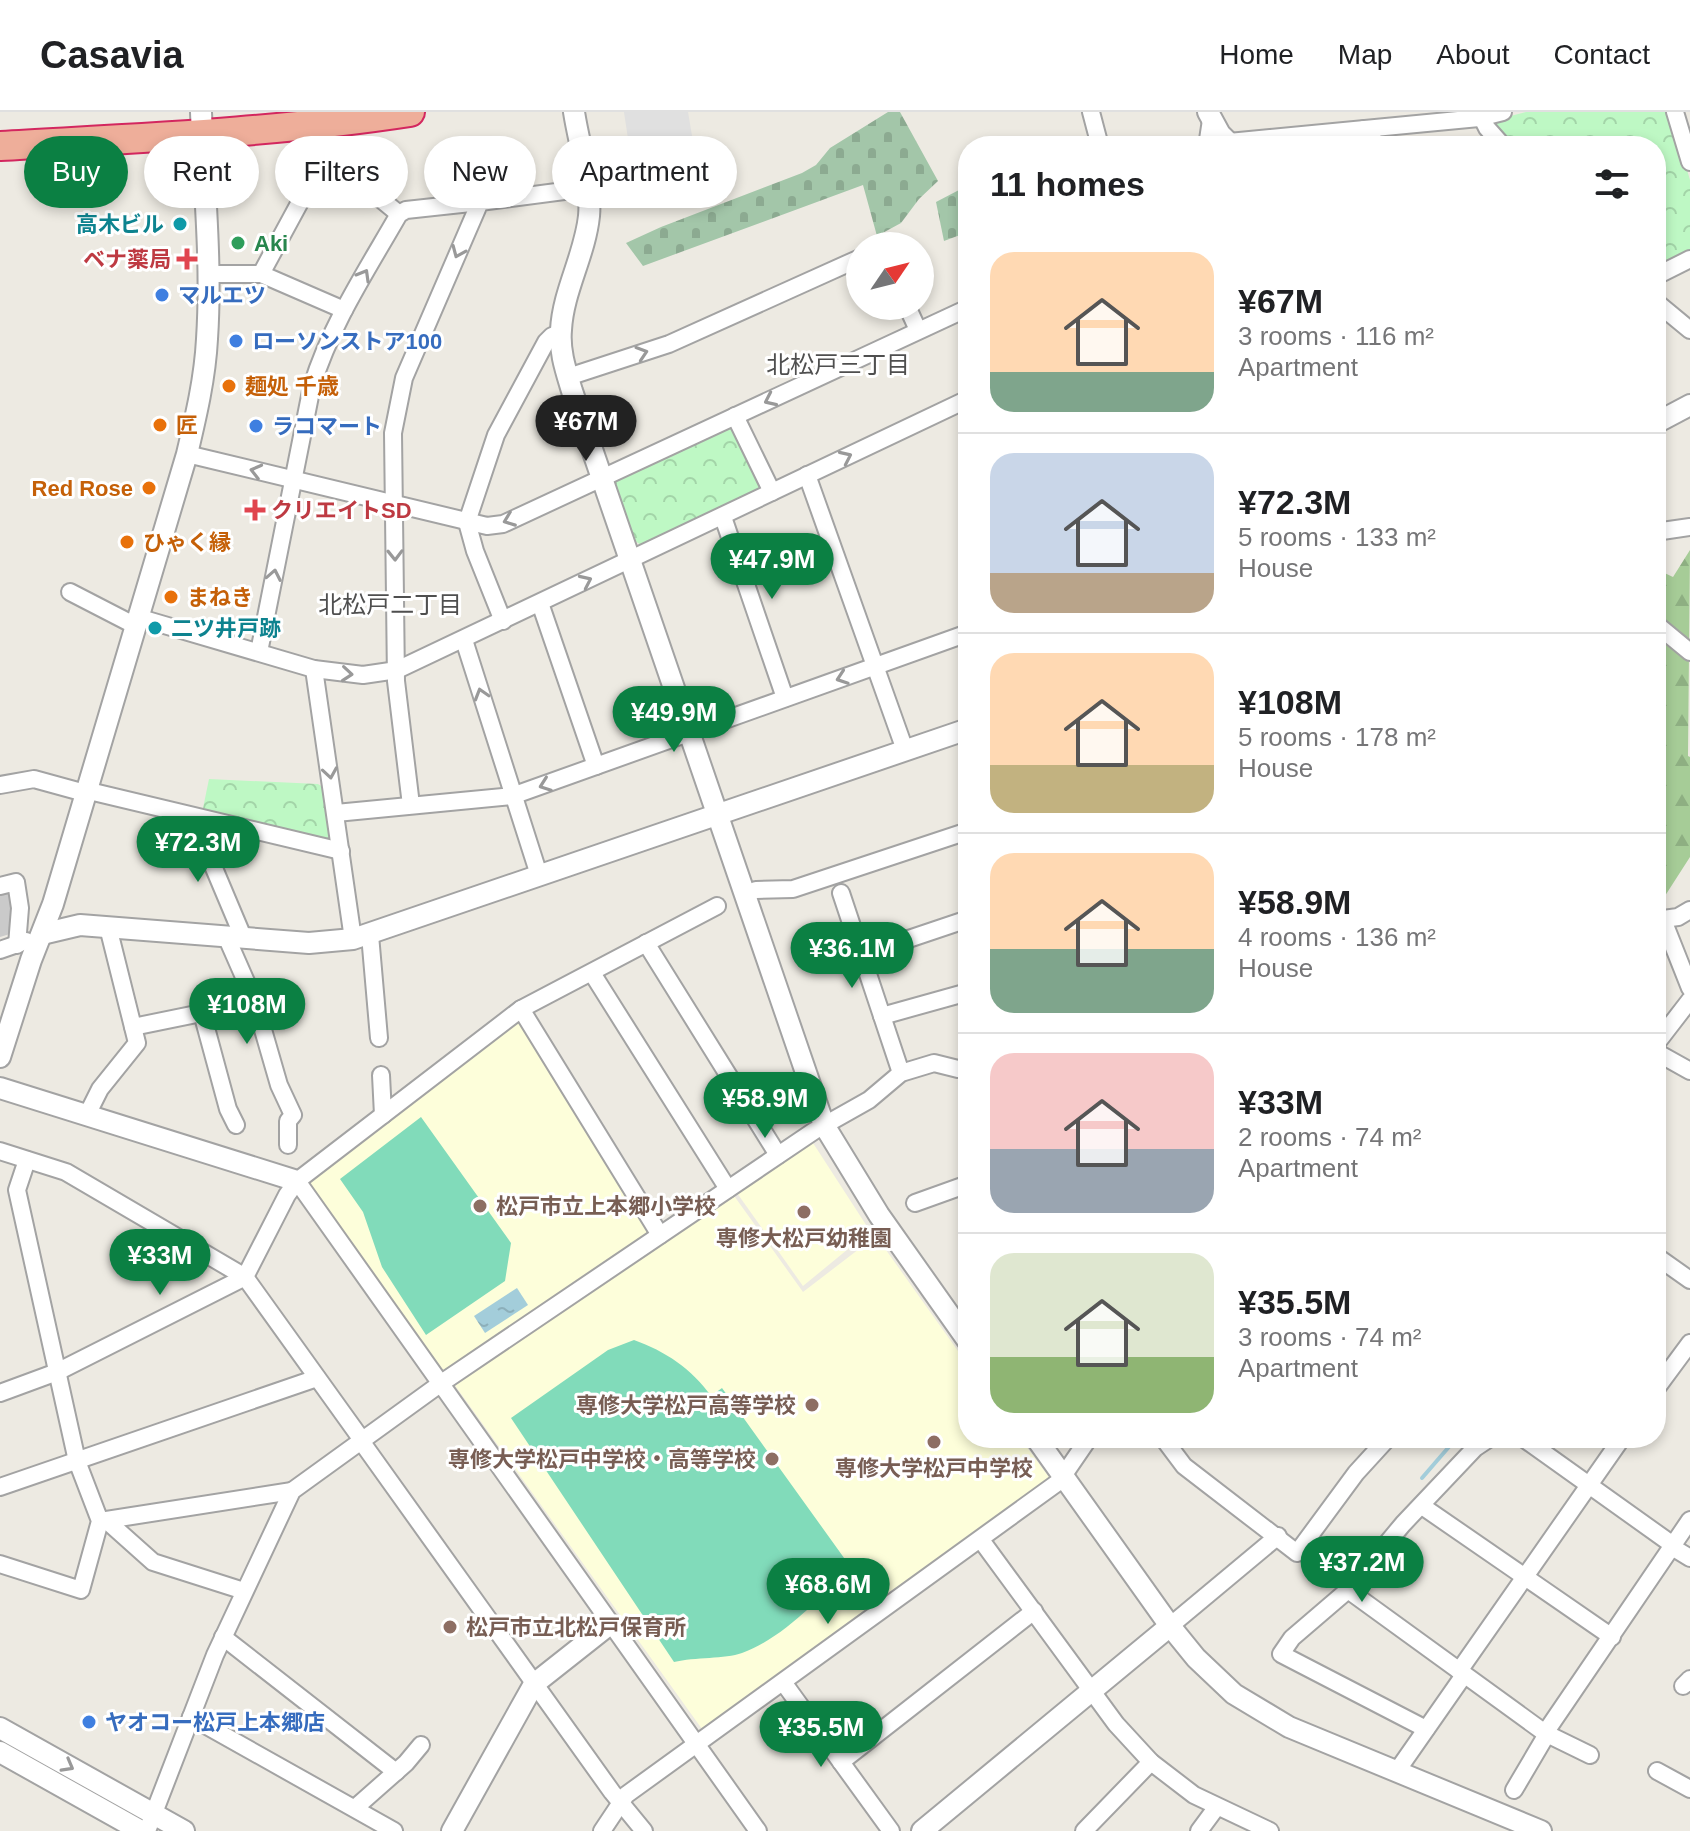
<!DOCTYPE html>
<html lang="en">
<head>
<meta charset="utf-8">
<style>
  body { margin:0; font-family:Arial,"Noto Sans JP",sans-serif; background:#f2f2f2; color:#202124; height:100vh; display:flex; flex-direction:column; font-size:30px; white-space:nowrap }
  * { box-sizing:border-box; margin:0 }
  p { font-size:26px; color:#757577 }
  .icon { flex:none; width:44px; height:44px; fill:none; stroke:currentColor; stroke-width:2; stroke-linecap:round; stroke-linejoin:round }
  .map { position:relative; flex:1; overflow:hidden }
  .details { position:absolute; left:958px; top:24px; width:708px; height:1312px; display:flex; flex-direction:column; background:#fff; border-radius:32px; box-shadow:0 4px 12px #0003 }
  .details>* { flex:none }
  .banner { position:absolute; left:24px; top:24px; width:760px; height:72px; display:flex; gap:16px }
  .needle { width:52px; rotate:55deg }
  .buttons { position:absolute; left:846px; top:120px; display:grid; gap:16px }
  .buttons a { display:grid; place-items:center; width:88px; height:88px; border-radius:50%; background:#fff; box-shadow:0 4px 12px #0003; font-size:40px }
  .price { position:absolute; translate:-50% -68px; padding:0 18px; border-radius:28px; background:#0b8043; color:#fff; font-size:26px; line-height:52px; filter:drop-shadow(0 2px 4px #0008) }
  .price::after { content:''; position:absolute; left:50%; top:48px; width:24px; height:18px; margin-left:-12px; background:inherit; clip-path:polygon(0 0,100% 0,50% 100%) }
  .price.selected { background:#222; color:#fff }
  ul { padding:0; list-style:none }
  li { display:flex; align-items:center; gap:24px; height:200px; padding:0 32px }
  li+li { border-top:2px solid #e0e0e0 }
  li span { display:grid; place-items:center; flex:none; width:224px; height:160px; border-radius:24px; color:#555 }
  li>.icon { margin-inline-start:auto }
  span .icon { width:96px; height:96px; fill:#fffc; stroke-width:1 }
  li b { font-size:34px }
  h2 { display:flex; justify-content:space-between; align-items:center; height:96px; padding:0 32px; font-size:34px }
  .tag { padding:0 28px; border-radius:36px; background:#fff; box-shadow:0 4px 12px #0003; font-size:28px; line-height:72px }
  .tag.selected { background:#0b8043; color:#fff }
  header { display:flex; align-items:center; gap:48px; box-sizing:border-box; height:112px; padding:0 40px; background:#fff; border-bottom:2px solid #e0e0e0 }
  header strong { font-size:38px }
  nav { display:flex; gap:44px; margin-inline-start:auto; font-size:28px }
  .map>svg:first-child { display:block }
</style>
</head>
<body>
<header>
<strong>Casavia</strong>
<nav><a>Home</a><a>Map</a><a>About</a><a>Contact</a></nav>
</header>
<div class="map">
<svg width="1690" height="1719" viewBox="0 0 1690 1719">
  <defs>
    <pattern id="forest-firs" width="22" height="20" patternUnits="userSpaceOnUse" patternTransform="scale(2)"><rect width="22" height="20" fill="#a6cc97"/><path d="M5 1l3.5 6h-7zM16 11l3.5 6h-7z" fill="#8eaf82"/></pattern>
    <pattern id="cemetery-stones" width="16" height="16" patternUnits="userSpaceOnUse" patternTransform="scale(2)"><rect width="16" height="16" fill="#a3c6a9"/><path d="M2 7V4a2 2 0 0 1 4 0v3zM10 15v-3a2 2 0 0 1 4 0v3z" fill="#8caa91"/></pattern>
    <pattern id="park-crowns" width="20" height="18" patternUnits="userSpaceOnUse" patternTransform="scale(2)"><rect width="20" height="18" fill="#bef8c4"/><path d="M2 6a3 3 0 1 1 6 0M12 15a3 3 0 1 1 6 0" fill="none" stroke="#a3d4a8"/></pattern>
    <pattern id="water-ripples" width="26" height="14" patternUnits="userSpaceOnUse" patternTransform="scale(2)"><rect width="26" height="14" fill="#a3cdda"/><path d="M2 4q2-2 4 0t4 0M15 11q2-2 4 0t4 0" fill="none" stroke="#8cafba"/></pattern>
  </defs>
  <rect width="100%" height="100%" fill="#edeae2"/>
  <g fill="#fdfeda">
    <path d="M516,909H522L649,1117V1122L448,1258L440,1257L309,1072L311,1066Z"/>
    <path d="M813,1031L870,1119L803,1174L737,1081Z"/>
    <path d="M732,1081L803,1180L876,1124L968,1253V1326H1020L1051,1368L888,1481L702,1617L454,1272Z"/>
  </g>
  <path fill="#cacaca" d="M8,779L13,780V821L0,825V782Z"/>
  <path fill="url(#forest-firs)" d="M1690,438L1688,644L1690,645V745L1663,787L1656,783V457L1673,465Z"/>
  <g fill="url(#cemetery-stones)">
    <path d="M888,0H900L938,69L919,87L901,111L877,124L863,73L643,154L626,131L661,115L802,61L816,53L830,36Z"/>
    <path d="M959,78L968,95V120L944,129L936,90Z"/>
  </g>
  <g fill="url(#park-crowns)">
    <path d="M1526,0H1670L1690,68V140L1656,157V34H1512L1493,14L1495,8Z"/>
    <path d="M735,313L762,377L644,435L635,429L614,370L616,364Z"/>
    <path d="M209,667L318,672L329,679L335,724L328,730L202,701Z"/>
  </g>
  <g fill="#81dbba">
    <path d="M421,1005L511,1131L505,1169L426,1223L382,1155L363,1100L340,1067Z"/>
    <path d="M634,1228C665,1239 692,1257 711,1284L722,1276L852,1457C819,1485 784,1526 742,1541C725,1547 695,1545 674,1550L511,1306L608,1238Z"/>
  </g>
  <path fill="#e0e0e0" d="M624,0H688L692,24L629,33Z"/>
  <path fill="url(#water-ripples)" d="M517,1176L528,1193L485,1221L474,1204Z"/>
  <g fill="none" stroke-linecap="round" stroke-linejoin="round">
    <g stroke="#a3cdda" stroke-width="4">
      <path d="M1656,1290L1663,1279"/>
      <path d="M1422,1366L1454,1329L1460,1326"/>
    </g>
    <g stroke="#a3a3a3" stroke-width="20">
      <g id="minor">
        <path d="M1091,0L1100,34"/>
        <path d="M1479,0L1487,16L1503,34"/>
        <path d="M1675,0L1690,50"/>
        <path d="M1364,17L1379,34"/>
        <path d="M1229,30L1479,6L1503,0"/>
        <path d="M1207,34L1211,8"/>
        <path d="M209,162H261"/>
        <path d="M1656,164L1690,147"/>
        <path d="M1656,190L1690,218"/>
        <path d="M907,194L918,218"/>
        <path d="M344,198L261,162L326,42L399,102"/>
        <path d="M568,265L669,232L860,146"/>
        <path d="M735,304L772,380"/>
        <path d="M187,342L487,414L503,412L968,196"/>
        <path d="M807,363L905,638"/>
        <path d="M723,405L785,586"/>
        <path d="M1656,423L1662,419L1690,415"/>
        <path d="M70,480L134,513"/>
        <path d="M540,491L596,654"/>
        <path d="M137,505L314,557L363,563L397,558L968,287"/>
        <path d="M503,509L475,439L467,410L496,323L546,230L552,224L560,221"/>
        <path d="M1656,512L1690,540"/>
        <path d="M464,528L539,763"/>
        <path d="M259,540L312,274C331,212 367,158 399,102L406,98L480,90"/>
        <path d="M314,557L353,827"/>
        <path d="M0,673L34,667L85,681"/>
        <path d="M85,678L341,739"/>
        <path d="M411,693L396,569L393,321L404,266L480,90L587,76"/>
        <path d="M336,701L512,684L968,521"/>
        <path d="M198,706L203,730L243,825"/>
        <path d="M0,774L16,770L20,796L17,833"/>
        <path d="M841,781L901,961"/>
        <path d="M745,782L756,778L793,777L968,719"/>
        <path d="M1656,808L1678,805L1690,798"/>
        <path d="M1663,808L1690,876"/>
        <path d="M370,823L379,926"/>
        <path d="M226,824L255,890L279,973L293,1003L288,1009V1033"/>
        <path d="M646,831L778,1043"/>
        <path d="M0,838L26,829"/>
        <path d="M861,843L968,807"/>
        <path d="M592,861L728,1077"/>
        <path d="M521,897L660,1123"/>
        <path d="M202,901L228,997L236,1013"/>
        <path d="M882,904L968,880"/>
        <path d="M133,915L255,890"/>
        <path d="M1656,932L1690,888"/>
        <path d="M1656,940L1690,959"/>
        <path d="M381,963L383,1003"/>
        <path d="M87,1003L100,977L137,931L108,815"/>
        <path d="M0,1039L66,1060L245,1165L362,1328"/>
        <path d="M297,1069L758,1719"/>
        <path d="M915,1091L968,1072"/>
        <path d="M1656,1144L1690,1168"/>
        <path d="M1656,1277L1690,1231"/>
        <path d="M0,1281L57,1260L245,1165L287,1083L297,1069L521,897L717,794"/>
        <path d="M1163,1326L1184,1354L1297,1441L1356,1361L1388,1326"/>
        <path d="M1523,1326L1673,1433"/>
        <path d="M361,1329L612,1680L644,1719"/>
        <path d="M1063,1364L1089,1326"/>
        <path d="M0,1375L317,1266"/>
        <path d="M1422,1394L1612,1525"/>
        <path d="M106,1408L153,1450L244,1479"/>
        <path d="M100,1409L292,1379"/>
        <path d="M981,1428L1116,1612L1151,1650L1194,1683L1270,1719"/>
        <path d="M1672,1435L1690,1446"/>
        <path d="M0,1452L81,1478L100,1409L77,1349L17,1078L27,1048"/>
        <path d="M1348,1478L1545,1621L1590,1643"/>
        <path d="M1170,1514L1278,1424"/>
        <path d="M223,1525L396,1660"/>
        <path d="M1459,1559L1622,1326"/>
        <path d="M783,1570L891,1719"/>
        <path d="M1683,1574L1690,1567"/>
        <path d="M191,1605L394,1719"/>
        <path d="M1426,1617L1281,1542L1292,1526L1348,1478L1403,1412L1475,1336L1490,1326"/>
        <path d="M1545,1621L1690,1408"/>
        <path d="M841,1650L1034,1499"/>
        <path d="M1397,1659L1464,1563"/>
        <path d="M1657,1659L1690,1677"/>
        <path d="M1514,1678L1547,1622"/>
        <path d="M355,1696L406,1651L421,1633"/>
        <path d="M147,1719L215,1543L292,1379L440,1272L814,1019L869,988L901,961L934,951L958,957L968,956"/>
        <path d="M602,1719L626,1683L1064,1366"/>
        <path d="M1084,1719L1151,1650"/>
        <path d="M1199,1719L1216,1696"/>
      </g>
    </g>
    <g stroke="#a3a3a3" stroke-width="24">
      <g id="tertiary">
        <path d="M574,0C579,33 592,71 589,104C585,143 563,179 561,218C559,239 566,259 572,279L824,1013L879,1103L968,1229"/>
        <path d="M1208,0L1220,22L1232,34"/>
        <path d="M1656,311L1690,293"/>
        <path d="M42,822L80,813L309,831L353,827L968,617"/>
        <path d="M0,945L31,848L53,792L187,342C196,304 205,266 207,227C212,151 204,76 201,0"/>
        <path d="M0,976L297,1069"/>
        <path d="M1036,1326L1170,1514L1196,1546L1234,1582L1289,1615L1541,1719"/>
        <path d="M0,1616L184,1719"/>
        <path d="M0,1640L141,1719"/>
        <path d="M452,1719L534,1572L610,1512"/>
        <path d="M922,1719L1170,1514"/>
      </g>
    </g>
    <g stroke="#d3275f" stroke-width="32">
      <path id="trunk" d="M0,34C137,26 273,21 410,0"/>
    </g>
    <use href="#minor" stroke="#fff" stroke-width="16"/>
    <use href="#tertiary" stroke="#fff" stroke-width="20"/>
    <use href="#trunk" stroke="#eeae9a" stroke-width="28"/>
  </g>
  <defs><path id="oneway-chevron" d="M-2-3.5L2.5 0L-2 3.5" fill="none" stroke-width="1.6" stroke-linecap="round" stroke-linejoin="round" transform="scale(2)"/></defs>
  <g stroke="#999">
    <use href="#oneway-chevron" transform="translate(458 140) rotate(113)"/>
    <use href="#oneway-chevron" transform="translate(364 163) rotate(-60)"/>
    <use href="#oneway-chevron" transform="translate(642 241) rotate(-18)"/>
    <use href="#oneway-chevron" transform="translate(770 288) rotate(155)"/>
    <use href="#oneway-chevron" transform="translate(846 345) rotate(-25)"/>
    <use href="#oneway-chevron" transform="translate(256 359) rotate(-166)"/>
    <use href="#oneway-chevron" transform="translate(509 408) rotate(159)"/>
    <use href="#oneway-chevron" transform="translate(395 443) rotate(89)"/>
    <use href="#oneway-chevron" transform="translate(274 463) rotate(-79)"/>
    <use href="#oneway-chevron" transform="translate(586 469) rotate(-25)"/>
    <use href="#oneway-chevron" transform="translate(347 562) rotate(5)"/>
    <use href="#oneway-chevron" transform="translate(842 566) rotate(161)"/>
    <use href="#oneway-chevron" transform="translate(481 582) rotate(-107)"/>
    <use href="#oneway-chevron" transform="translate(330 661) rotate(81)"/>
    <use href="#oneway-chevron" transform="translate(545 673) rotate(160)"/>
    <use href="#oneway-chevron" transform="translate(68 1654) rotate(29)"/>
  </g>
  <g fill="#0f9aa8" stroke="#fff" stroke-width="3">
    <circle cx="180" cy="112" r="8"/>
    <circle cx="155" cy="516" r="8"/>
  </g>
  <circle fill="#2e9e5b" stroke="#fff" stroke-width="3" cx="238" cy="131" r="8"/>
  <g fill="#e0444e" stroke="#fff" stroke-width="3">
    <path d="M183 135h8v8h8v8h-8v8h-8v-8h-8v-8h8z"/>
    <path d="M251 386h8v8h8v8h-8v8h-8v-8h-8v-8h8z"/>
  </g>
  <g fill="#3f7fe0" stroke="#fff" stroke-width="3">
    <circle cx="162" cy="183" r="8"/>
    <circle cx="236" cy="229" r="8"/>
    <circle cx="256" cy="314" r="8"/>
    <circle cx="89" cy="1610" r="8"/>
  </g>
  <g fill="#e8710a" stroke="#fff" stroke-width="3">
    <circle cx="229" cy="274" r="8"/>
    <circle cx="160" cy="313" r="8"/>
    <circle cx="149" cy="376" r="8"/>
    <circle cx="127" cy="430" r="8"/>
    <circle cx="171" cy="485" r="8"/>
  </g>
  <g fill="#8d6e63" stroke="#fff" stroke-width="3">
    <circle cx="480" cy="1094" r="8"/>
    <circle cx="804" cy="1100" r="8"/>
    <circle cx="812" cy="1293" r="8"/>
    <circle cx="934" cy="1330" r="8"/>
    <circle cx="772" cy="1347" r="8"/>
    <circle cx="450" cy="1515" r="8"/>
  </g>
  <g text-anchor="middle" stroke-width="6" stroke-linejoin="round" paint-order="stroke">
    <g font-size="22" font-weight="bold" fill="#0d838f" stroke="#fff" text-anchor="end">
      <text x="164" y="120">高木ビル</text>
      <text x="171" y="524" text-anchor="start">二ツ井戸跡</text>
    </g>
    <g font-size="22" font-weight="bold" fill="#27864d" stroke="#fff" text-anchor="start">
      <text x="254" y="139">Aki</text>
    </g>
    <g font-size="22" font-weight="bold" fill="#be3a42" stroke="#fff" text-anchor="end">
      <text x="171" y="155">ベナ薬局</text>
      <text x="271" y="406" text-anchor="start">クリエイトSD</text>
    </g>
    <g font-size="22" font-weight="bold" fill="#366cbe" stroke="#fff" text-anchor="start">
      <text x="178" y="191">マルエツ</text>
      <text x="252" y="237">ローソンストア100</text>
      <text x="272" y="322">ラコマート</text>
      <text x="105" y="1618">ヤオコー松戸上本郷店</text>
    </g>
    <g font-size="22" font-weight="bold" fill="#c56008" stroke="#fff" text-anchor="start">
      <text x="245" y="282">麺処 千歳</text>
      <text x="176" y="321">匠</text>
      <text x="133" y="384" text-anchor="end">Red Rose</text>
      <text x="143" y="438">ひゃく縁</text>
      <text x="187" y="493">まねき</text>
    </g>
    <g font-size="22" font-weight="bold" fill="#785e54" stroke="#fff" text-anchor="start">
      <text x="496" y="1102">松戸市立上本郷小学校</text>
      <text x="804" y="1134" text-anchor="middle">専修大松戸幼稚園</text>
      <text x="796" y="1301" text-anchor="end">専修大学松戸高等学校</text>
      <text x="756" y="1355" text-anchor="end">専修大学松戸中学校・高等学校</text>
      <text x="934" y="1364" text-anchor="middle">専修大学松戸中学校</text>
      <text x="466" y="1523">松戸市立北松戸保育所</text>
    </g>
    <g font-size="24" fill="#4f4f4f" stroke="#fff">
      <text x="838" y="261">北松戸三丁目</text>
      <text x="390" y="501">北松戸二丁目</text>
    </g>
  </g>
</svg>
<div class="buttons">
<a><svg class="needle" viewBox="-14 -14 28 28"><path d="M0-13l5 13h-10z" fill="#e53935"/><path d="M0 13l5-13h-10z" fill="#757577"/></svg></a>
</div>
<b class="price selected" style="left:586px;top:351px">¥67M</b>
<b class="price" style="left:772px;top:489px">¥47.9M</b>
<b class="price" style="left:674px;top:642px">¥49.9M</b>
<b class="price" style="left:198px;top:772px">¥72.3M</b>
<b class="price" style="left:852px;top:878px">¥36.1M</b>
<b class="price" style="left:247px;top:934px">¥108M</b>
<b class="price" style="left:765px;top:1028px">¥58.9M</b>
<b class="price" style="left:160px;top:1185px">¥33M</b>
<b class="price" style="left:1362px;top:1492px">¥37.2M</b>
<b class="price" style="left:828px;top:1514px">¥68.6M</b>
<b class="price" style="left:821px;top:1657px">¥35.5M</b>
<div class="banner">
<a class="tag selected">Buy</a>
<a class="tag">Rent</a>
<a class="tag">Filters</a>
<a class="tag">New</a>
<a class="tag">Apartment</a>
</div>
<section class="details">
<h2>11 homes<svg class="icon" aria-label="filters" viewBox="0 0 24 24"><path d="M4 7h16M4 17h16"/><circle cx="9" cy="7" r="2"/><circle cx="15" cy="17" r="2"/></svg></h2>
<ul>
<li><span style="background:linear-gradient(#ffd9b3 75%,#7fa58c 0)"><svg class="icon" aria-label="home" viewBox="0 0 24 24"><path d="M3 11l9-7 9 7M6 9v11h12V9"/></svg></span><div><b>¥67M</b><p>3 rooms · 116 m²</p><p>Apartment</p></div></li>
<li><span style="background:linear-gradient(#c9d6e8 75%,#b9a48a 0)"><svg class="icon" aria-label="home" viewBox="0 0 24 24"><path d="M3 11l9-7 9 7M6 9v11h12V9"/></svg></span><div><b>¥72.3M</b><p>5 rooms · 133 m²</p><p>House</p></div></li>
<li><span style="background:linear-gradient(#ffd9b3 70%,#c2b280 0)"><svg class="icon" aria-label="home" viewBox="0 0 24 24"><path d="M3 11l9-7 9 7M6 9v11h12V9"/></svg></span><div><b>¥108M</b><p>5 rooms · 178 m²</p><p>House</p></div></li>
<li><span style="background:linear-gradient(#ffd9b3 60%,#7fa58c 0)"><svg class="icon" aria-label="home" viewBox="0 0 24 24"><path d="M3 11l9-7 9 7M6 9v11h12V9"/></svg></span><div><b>¥58.9M</b><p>4 rooms · 136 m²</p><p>House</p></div></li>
<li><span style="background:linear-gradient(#f6c9c9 60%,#9aa5b1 0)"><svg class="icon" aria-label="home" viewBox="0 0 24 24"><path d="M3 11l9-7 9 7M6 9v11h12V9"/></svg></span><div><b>¥33M</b><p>2 rooms · 74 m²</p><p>Apartment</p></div></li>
<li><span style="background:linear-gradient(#dfe7d0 65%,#8fb573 0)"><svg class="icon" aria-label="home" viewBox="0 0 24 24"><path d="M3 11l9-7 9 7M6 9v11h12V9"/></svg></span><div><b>¥35.5M</b><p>3 rooms · 74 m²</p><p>Apartment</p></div></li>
</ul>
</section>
</div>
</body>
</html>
